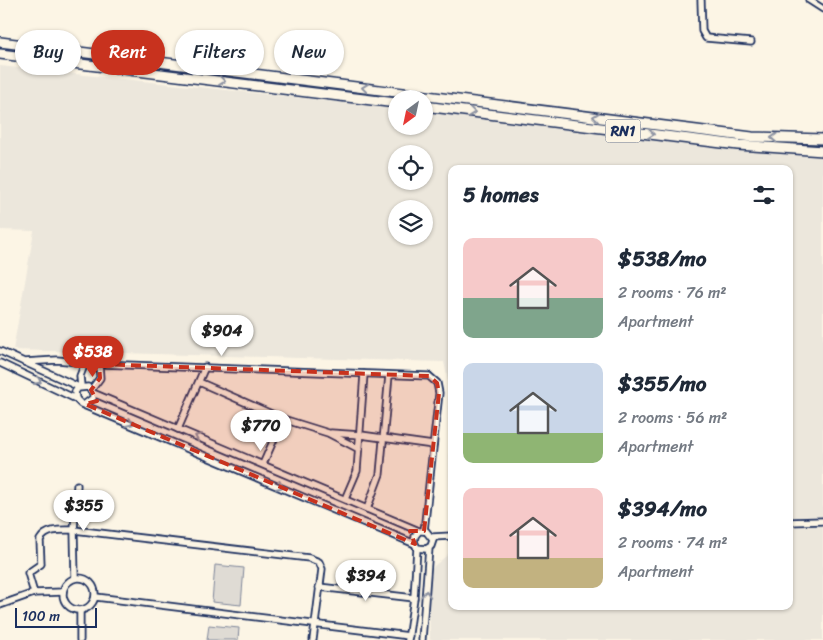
<!DOCTYPE html>
<html lang="en">
<head>
<meta charset="utf-8">
<style>
  body { margin:0; font-family:Sriracha,sans-serif; background:#f2f2f3; color:#1f2937; height:100vh; display:flex; flex-direction:column; font-size:19px; white-space:nowrap }
  * { box-sizing:border-box; margin:0 }
  p { font-size:16px; color:#747a83 }
  .icon { flex:none; width:28px; height:28px; fill:none; stroke:currentColor; stroke-width:2; stroke-linecap:round; stroke-linejoin:round }
  .map { position:relative; flex:1; overflow:hidden }
  .drawer { position:absolute; left:448px; top:165px; width:345px; height:445px; display:flex; flex-direction:column; background:#fff; border-radius:10px; box-shadow:0 1px 4px #0004 }
  .drawer>* { flex:none }
  .guide { position:absolute; left:15px; top:30px; width:358px; height:45px; display:flex; gap:10px }
  .needle { width:32px; rotate:213deg }
  .tools { position:absolute; left:388px; top:90px; display:grid; gap:10px }
  .tools a { display:grid; place-items:center; width:45px; height:45px; border-radius:50%; background:#fff; box-shadow:0 1px 4px #0004; font-size:25px }
  .scale { position:absolute; left:15px; bottom:12px; width:82px; box-sizing:border-box; padding-left:5px; border:2px solid #1b2f5e; border-top:0; font-size:14px; line-height:18px; white-space:nowrap; color:#1b2f5e; -webkit-text-stroke:4px #fcf5e5; paint-order:stroke }
  .price { position:absolute; translate:-50% -42px; padding:0 11px; border-radius:18px; background:#fff; color:#222; font-size:16px; line-height:32px; filter:drop-shadow(0 1px 2px #0008) }
  .price::after { content:''; position:absolute; left:50%; top:30px; width:15px; height:11px; margin-left:-8px; background:inherit; clip-path:polygon(0 0,100% 0,50% 100%) }
  .price.selected { background:#c8321e; color:#fff }
  ul { padding:0; list-style:none }
  li { display:flex; align-items:center; gap:15px; height:125px; padding:0 15px }
  li span { display:grid; place-items:center; flex:none; width:140px; height:100px; border-radius:10px; color:#555 }
  li>.icon { margin-inline-start:auto }
  span .icon { width:60px; height:60px; fill:#fffc; stroke-width:1 }
  li b { font-size:21px }
  h2 { display:flex; justify-content:space-between; align-items:center; height:60px; padding:0 15px; font-size:21px }
  .pill { padding:0 18px; border-radius:22px; background:#fff; box-shadow:0 1px 4px #0004; font-size:18px; line-height:45px }
  .pill.selected { background:#c8321e; color:#fff }
  .map>svg:first-child { display:block }
</style>
</head>
<body>
<div class="map">
<svg width="823" height="640" viewBox="0 0 823 640">
  <rect width="100%" height="100%" fill="#fcf5e5"/>
  <filter id="ink" filterUnits="userSpaceOnUse"><feTurbulence type="fractalNoise" baseFrequency=".02" numOctaves="2"/><feDisplacementMap in="SourceGraphic" scale="10" xChannelSelector="R" yChannelSelector="G"/><feConvolveMatrix kernelMatrix="1 2 1 2 8 2 1 2 1" color-interpolation-filters="sRGB"/></filter>
  <g filter="url(#ink)">
    <path fill="#ece7dc" fill-rule="evenodd" d="M0,66L396,108V126H424V111L823,153V640H430L428,571L451,552L448,381L444,362L13,350L34,231L0,230ZM396,154H424V181H396ZM451,169H789V606H451ZM396,209H424V236H396Z"/>
    <g fill="#dfdbd4" stroke="#7d8599">
      <path d="M215,565L244,568L241,605L212,602Z"/>
      <path d="M209,625L239,628L238,640H207Z"/>
    </g>
    <g fill="none" stroke-linecap="round" stroke-linejoin="round">
      <g stroke="#1b2f5e" stroke-width="9">
        <g id="minor">
          <path d="M701,0L702,31L706,38L751,42"/>
          <path d="M809,0L823,9"/>
          <path d="M0,351L79,387"/>
          <path d="M24,362L57,360L99,364L429,376L437,383L439,393L424,531"/>
          <path d="M0,363L76,399L81,404L415,544"/>
          <path d="M199,382L283,419L328,433L359,449"/>
          <path d="M81,386L80,376L85,363"/>
          <path d="M91,390L100,378L99,364"/>
          <path d="M93,393L419,531H426L433,540L431,546L426,549L417,548L414,542L415,536L419,531"/>
          <path d="M76,399L75,392L78,388L88,387L93,393V398L85,404"/>
          <path d="M178,429L205,367"/>
          <path d="M331,433L361,435L433,445"/>
          <path d="M263,464L283,419"/>
          <path d="M345,499L357,471L364,374"/>
          <path d="M367,509L380,474L389,375"/>
          <path d="M789,522L823,521"/>
          <path d="M432,537L451,536"/>
          <circle cx="79" cy="594" r="16"/>
          <path d="M75,578L74,530L77,485"/>
          <path d="M319,587L414,598"/>
          <path d="M34,593L28,573L41,564L40,540C47,528 62,530 74,530L309,558L319,562L322,569L313,640"/>
          <path d="M96,597L409,636"/>
          <path d="M0,605L34,593L63,592"/>
          <path d="M80,611V640"/>
          <path d="M408,640L414,598L417,548"/>
          <path d="M422,640L429,548"/>
        </g>
      </g>
      <g stroke="#1b2f5e" stroke-width="12">
        <g id="highway">
          <path d="M0,42L752,137L823,139"/>
          <path d="M0,54L396,103"/>
          <path d="M424,106L738,145L823,151"/>
        </g>
      </g>
      <use href="#minor" stroke="#fcf5e5" stroke-width="5.5"/>
      <use href="#highway" stroke="#fcf5e5" stroke-width="9"/>
    </g>
    <defs><path id="oneway-chevron" d="M-2-3.5L2.5 0L-2 3.5" fill="none" stroke-width="1.6" stroke-linecap="round" stroke-linejoin="round" transform="scale(1.25)"/></defs>
    <g stroke="#8c92a2">
      <use href="#oneway-chevron" transform="translate(222 81) rotate(7)"/>
      <use href="#oneway-chevron" transform="translate(365 88) rotate(-173)"/>
      <use href="#oneway-chevron" transform="translate(472 112) rotate(7)"/>
      <use href="#oneway-chevron" transform="translate(596 117) rotate(-173)"/>
      <use href="#oneway-chevron" transform="translate(651 134) rotate(7)"/>
      <use href="#oneway-chevron" transform="translate(774 138) rotate(-178)"/>
      <use href="#oneway-chevron" transform="translate(38 381) rotate(25)"/>
      <use href="#oneway-chevron" transform="translate(130 423) rotate(23)"/>
      <use href="#oneway-chevron" transform="translate(198 437) rotate(-157)"/>
      <use href="#oneway-chevron" transform="translate(280 486) rotate(23)"/>
      <use href="#oneway-chevron" transform="translate(426 594) rotate(-87)"/>
    </g>
  </g>
  <path fill="#c8321e" fill-opacity="0.2" stroke="#c8321e" stroke-width="4" stroke-dasharray="10 6" stroke-linejoin="round" d="M99,364L429,376L437,383L439,393L424,531H410L415,544L85,404L97,401L91,390L100,378Z"/>
  <g text-anchor="middle" stroke-width="5" stroke-linejoin="round" paint-order="stroke">
    <rect fill="#fcf5e5" stroke="#5e6a86" stroke-width="1" x="605.5" y="119.5" width="35" height="23" rx="4"/>
    <g font-size="14" font-weight="bold" fill="#1b2f5e">
      <text x="623" y="136">RN1</text>
    </g>
  </g>
</svg>
<div class="tools">
<a><svg class="needle" viewBox="-14 -14 28 28"><path d="M0-13l5 13h-10z" fill="#e53935"/><path d="M0 13l5-13h-10z" fill="#747a83"/></svg></a>
<a><svg class="icon" aria-label="locate" viewBox="0 0 24 24"><circle cx="12" cy="12" r="6"/><path d="M12 2v4M12 18v4M2 12h4M18 12h4"/></svg></a>
<a><svg class="icon" aria-label="layers" viewBox="0 0 24 24"><path d="M12 4l9 5-9 5-9-5zM3 14l9 5 9-5"/></svg></a>
</div>
<div class="scale">100 m</div>
<b class="price" style="left:222px;top:357px">$904</b>
<b class="price selected" style="left:93px;top:378px">$538</b>
<b class="price" style="left:261px;top:452px">$770</b>
<b class="price" style="left:84px;top:532px">$355</b>
<b class="price" style="left:366px;top:602px">$394</b>
<div class="guide">
<a class="pill">Buy</a>
<a class="pill selected">Rent</a>
<a class="pill">Filters</a>
<a class="pill">New</a>
</div>
<section class="drawer">
<h2>5 homes<svg class="icon" aria-label="filters" viewBox="0 0 24 24"><path d="M4 7h16M4 17h16"/><circle cx="9" cy="7" r="2"/><circle cx="15" cy="17" r="2"/></svg></h2>
<ul>
<li><span style="background:linear-gradient(#f6c9c9 60%,#7fa58c 0)"><svg class="icon" aria-label="home" viewBox="0 0 24 24"><path d="M3 11l9-7 9 7M6 9v11h12V9"/></svg></span><div><b>$538/mo</b><p>2 rooms · 76 m²</p><p>Apartment</p></div></li>
<li><span style="background:linear-gradient(#c9d6e8 70%,#8fb573 0)"><svg class="icon" aria-label="home" viewBox="0 0 24 24"><path d="M3 11l9-7 9 7M6 9v11h12V9"/></svg></span><div><b>$355/mo</b><p>2 rooms · 56 m²</p><p>Apartment</p></div></li>
<li><span style="background:linear-gradient(#f6c9c9 70%,#c2b280 0)"><svg class="icon" aria-label="home" viewBox="0 0 24 24"><path d="M3 11l9-7 9 7M6 9v11h12V9"/></svg></span><div><b>$394/mo</b><p>2 rooms · 74 m²</p><p>Apartment</p></div></li>
</ul>
</section>
</div>
</body>
</html>
